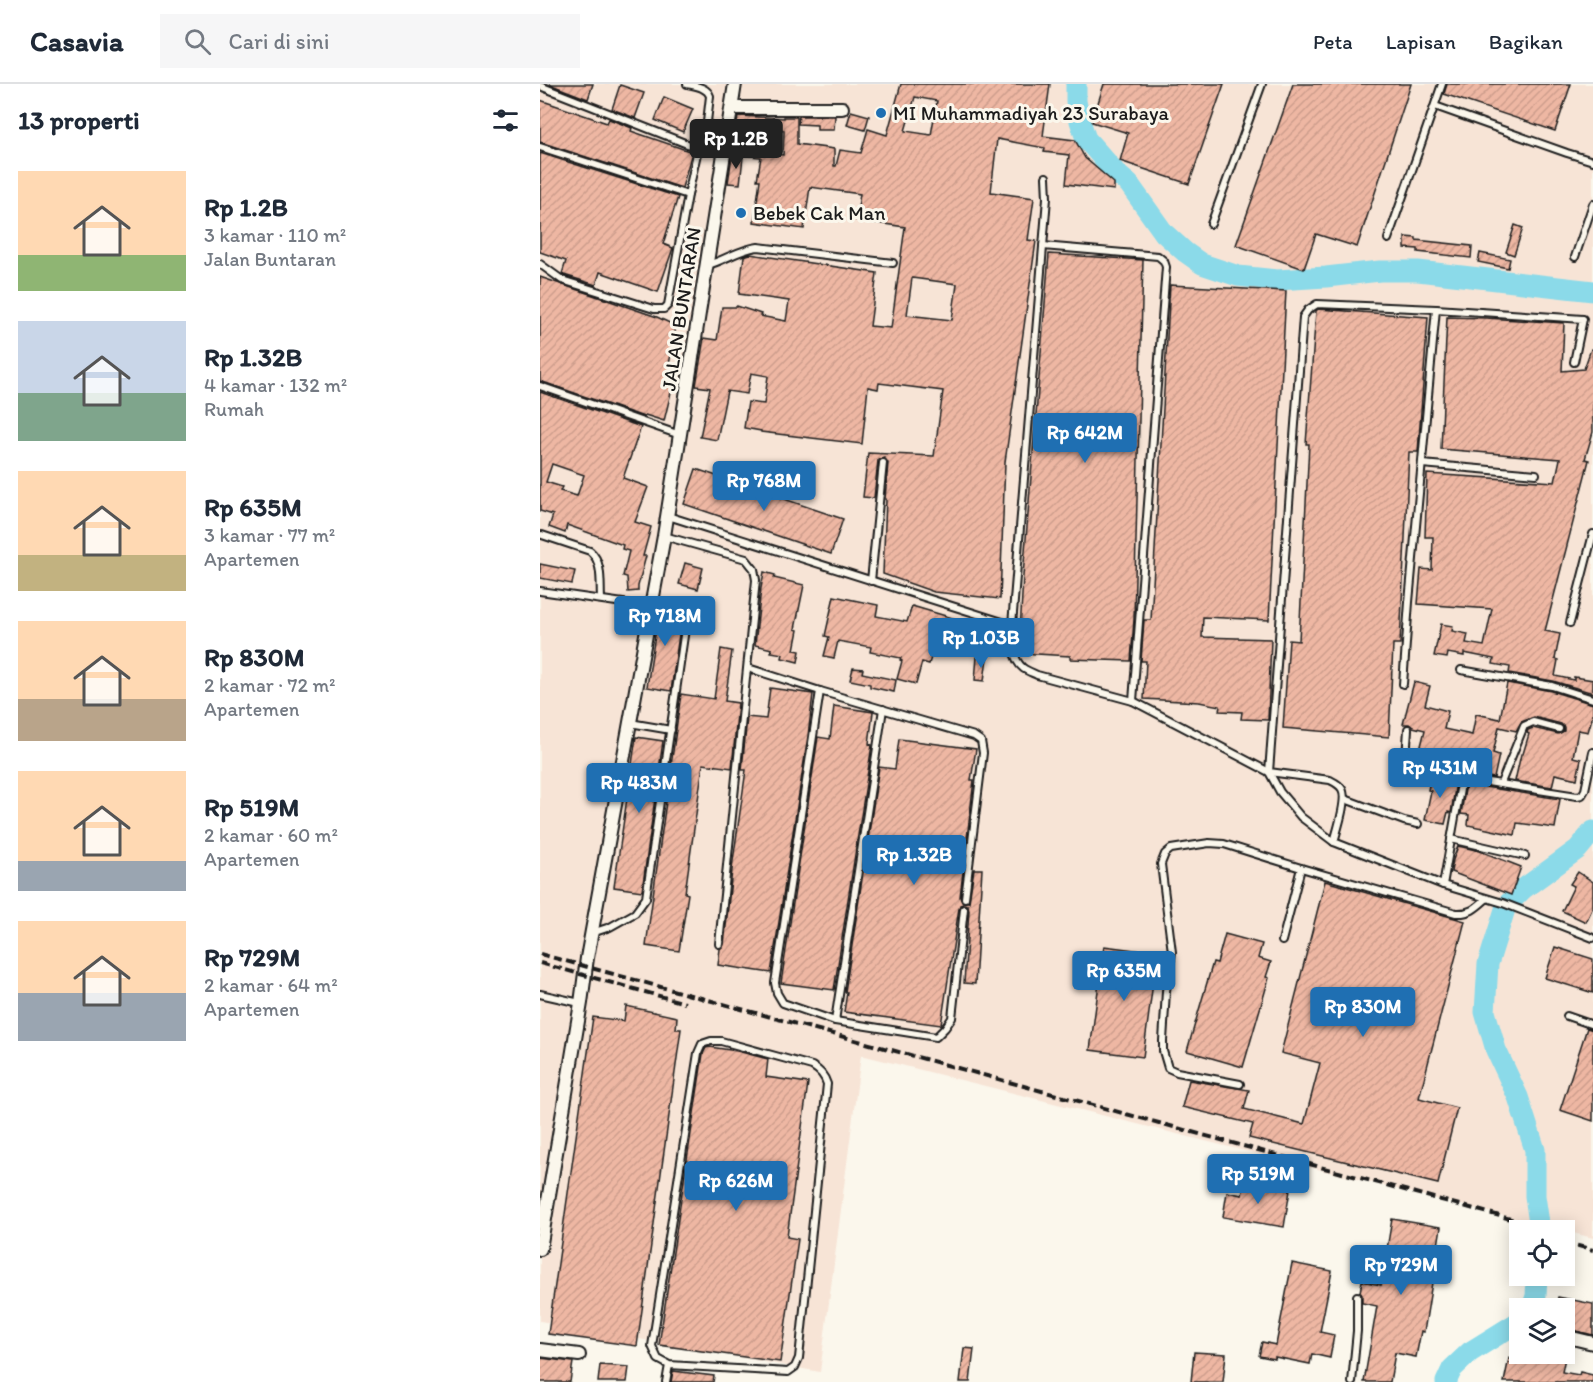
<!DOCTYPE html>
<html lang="id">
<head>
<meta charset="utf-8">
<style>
  body { margin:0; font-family:Itim,sans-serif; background:#f6f6f7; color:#1f2937; height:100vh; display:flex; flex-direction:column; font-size:22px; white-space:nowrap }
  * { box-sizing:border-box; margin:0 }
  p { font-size:20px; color:#747a83 }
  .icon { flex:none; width:33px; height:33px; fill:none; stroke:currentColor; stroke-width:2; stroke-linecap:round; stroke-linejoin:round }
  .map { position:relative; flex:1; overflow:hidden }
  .sheet { display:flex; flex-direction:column; background:#fff; width:540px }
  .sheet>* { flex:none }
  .buttons { position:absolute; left:969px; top:1136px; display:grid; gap:12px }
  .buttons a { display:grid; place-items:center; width:66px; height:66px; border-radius:0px; background:#fff; box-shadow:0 3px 15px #0003; font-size:30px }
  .price { position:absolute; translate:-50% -51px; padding:0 14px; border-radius:6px; background:#1f6fb2; color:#fff; font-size:20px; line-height:39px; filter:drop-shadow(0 2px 3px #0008) }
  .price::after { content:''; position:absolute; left:50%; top:36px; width:18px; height:14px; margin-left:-9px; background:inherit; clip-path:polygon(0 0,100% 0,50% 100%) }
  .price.on { background:#222; color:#fff }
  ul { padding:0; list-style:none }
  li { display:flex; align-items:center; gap:18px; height:150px; padding:0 18px }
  li span { display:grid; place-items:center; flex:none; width:168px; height:120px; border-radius:0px; color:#555 }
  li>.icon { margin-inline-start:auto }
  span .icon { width:72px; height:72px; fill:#fffc; stroke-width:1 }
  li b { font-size:26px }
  h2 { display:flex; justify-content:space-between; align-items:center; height:72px; padding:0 18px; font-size:26px }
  header { display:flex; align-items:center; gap:36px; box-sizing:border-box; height:84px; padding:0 30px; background:#fff; border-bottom:2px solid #e0e1e3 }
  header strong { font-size:28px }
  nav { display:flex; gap:33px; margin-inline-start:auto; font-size:21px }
  .search { width:420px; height:54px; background:#f6f6f7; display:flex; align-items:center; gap:15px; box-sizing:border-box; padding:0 21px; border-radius:0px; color:#747a83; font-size:22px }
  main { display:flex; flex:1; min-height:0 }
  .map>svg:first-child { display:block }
</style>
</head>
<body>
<header>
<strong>Casavia</strong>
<div class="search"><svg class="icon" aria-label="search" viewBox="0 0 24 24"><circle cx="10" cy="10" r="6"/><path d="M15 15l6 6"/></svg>Cari di sini</div>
<nav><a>Peta</a><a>Lapisan</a><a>Bagikan</a></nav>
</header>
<main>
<section class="sheet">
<h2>13 properti<svg class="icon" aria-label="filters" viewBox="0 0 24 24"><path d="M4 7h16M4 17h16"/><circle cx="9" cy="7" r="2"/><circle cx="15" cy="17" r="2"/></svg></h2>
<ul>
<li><span style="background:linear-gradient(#ffd9b3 70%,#8fb573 0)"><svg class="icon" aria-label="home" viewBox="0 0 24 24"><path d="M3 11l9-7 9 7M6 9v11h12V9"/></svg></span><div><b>Rp 1.2B</b><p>3 kamar · 110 m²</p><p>Jalan Buntaran</p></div></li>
<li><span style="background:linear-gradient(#c9d6e8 60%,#7fa58c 0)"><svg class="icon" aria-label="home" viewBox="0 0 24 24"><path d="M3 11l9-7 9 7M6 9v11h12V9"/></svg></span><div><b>Rp 1.32B</b><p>4 kamar · 132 m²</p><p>Rumah</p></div></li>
<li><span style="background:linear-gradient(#ffd9b3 70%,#c2b280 0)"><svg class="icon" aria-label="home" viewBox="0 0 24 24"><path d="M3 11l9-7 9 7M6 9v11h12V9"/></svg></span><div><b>Rp 635M</b><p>3 kamar · 77 m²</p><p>Apartemen</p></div></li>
<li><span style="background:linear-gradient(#ffd9b3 65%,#b9a48a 0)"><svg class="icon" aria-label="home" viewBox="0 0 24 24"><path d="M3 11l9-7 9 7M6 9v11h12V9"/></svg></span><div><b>Rp 830M</b><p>2 kamar · 72 m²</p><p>Apartemen</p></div></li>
<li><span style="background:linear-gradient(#ffd9b3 75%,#9aa5b1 0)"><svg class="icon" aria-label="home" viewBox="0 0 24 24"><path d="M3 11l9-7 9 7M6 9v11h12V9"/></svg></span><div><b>Rp 519M</b><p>2 kamar · 60 m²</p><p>Apartemen</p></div></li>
<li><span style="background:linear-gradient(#ffd9b3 60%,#9aa5b1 0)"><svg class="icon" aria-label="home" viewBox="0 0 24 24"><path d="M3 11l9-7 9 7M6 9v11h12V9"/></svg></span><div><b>Rp 729M</b><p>2 kamar · 64 m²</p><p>Apartemen</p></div></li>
</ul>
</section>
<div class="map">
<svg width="1053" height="1298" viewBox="0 0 1053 1298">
  <defs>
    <pattern id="building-hatch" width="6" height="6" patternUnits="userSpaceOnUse" patternTransform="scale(1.5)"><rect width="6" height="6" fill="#eeb7a3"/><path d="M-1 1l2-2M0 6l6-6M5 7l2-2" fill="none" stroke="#cc9d8c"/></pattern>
  </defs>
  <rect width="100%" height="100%" fill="#fbf7ec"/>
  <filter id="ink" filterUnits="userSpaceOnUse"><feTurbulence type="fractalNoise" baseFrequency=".0167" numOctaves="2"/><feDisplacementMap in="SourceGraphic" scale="12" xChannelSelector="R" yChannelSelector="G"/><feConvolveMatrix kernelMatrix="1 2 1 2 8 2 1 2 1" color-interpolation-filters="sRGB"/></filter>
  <g filter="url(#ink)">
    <path fill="#f7e4d6" d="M0,0H1053V1154L321,971L280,1288L0,1237Z"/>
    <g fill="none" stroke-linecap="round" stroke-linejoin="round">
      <g stroke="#8bdae9" stroke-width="21">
        <path d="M536,0V17L540,37L546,55L577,90L589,100L624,149L645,168L662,180L698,192L737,196L786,193L840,187H878L1053,207"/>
        <path d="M1000,1146L995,1112V1066L978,1013L956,966L945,928L948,880L966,822L983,805L1038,765L1053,747"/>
        <path d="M992,1224L996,1212L997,1191"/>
        <path d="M906,1298L912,1285L930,1268L980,1237"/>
      </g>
    </g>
    <g fill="url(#building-hatch)" stroke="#1c1c1c" stroke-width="1.5" fill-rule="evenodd">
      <path d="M9,0H53L48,15Z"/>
      <path d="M361,0H510L503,52L535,56L545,74L574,99V106L526,100L529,71L504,68L505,64L457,55L451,108L494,114L488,156L496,157L465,378L460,515L394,508L343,490L346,415H345L348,379L344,374L338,376L334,414L323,413L328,369L394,372L403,307L339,299L338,305L328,303L322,360L221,348V347L204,344L208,318L224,320L228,292L211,289L207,310L187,307L177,356L160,353L170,304L156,302L164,254L177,256L182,223H197V222L221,230L220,232L246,237L249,217L199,210L204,172L210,170L337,189L330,242L351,244L365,143L316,136L320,110L270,103L264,145L214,138L220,96H217L221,73L198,71L200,53H195L198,32L244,34V33H257V60L294,65V82H296L300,66L321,69L328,45L347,51ZM375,13L397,17L391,51L365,47ZM226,45L244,46L243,71L225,69ZM372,194L417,200L412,236L367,231Z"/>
      <path d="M564,0H684L649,100L580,77L588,49L552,38Z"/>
      <path d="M753,0H871L817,163L776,150L764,185L696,161Z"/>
      <path d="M907,0H1031L1015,47L904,10Z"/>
      <path d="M80,1L104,9L95,34L72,25Z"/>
      <path d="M124,13L153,25L143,48L115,36Z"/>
      <path d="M0,16L67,39L69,35L92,44L91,47L152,68L142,104L0,58Z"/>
      <path d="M311,27L329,32L325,46L307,41Z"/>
      <path d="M259,32H295L294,46H277V41L258,40Z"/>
      <path d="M0,69L138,113L123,160L133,164L118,208L60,188L56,201L24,191L22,190L26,177L0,168Z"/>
      <path d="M192,72L203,73L200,100L188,99Z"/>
      <path d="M975,141L983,144L974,171L966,168Z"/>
      <path d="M865,153L876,154V156L932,162L931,174L878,168V165L865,164Z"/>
      <path d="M940,169L970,175L968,184L938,178Z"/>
      <path d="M509,170L603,176L594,535L591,577L530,575V572L480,569L479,567L483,492Z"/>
      <path d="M0,193L117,233L136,242L129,281L137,284L124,337L105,331L104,333L0,297Z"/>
      <path d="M630,201L746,207L729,536L663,533L662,553L731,555L728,636L701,635L702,628L679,627L680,622L659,618L604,615L606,577H601L604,536H611Z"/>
      <path d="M778,225L888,233L878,368H869L860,560H853L849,653L743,644L749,556L759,557L769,360H766L776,227Z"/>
      <path d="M907,233L946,234L1024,239L1022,287L1044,285L1051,265H1053V348L1045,375L1049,376L1005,547L1020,550L1015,575L1018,576L1015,592L1034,596V593L1053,596V609L1013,597L969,589L970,583L953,580L954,575L924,569V572L908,569L907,574L894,572L901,540L913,542L912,547L928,550L926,559L944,562L952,525L878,520L881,485L892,486L893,453H885L887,390L1015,398L1020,375L901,365Z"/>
      <path d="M0,308L101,343L83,394L108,403L95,438L111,443L103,472H106L98,502V507L88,508L87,493L83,492L89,467L82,465L83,461L27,441L25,449L9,443L13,431L0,427ZM12,380L44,391L37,412L20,407L22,403L6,398Z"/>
      <path d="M156,385L303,435L291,470L144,420Z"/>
      <path d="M145,479L163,484L158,505L139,500Z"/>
      <path d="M0,480L35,487L32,500L0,494Z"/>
      <path d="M224,488L235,491L234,494L264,501L255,545L258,546L254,566L260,567L258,578L242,574L243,570L231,568L232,565L215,561L221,504Z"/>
      <path d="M294,512L338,521L336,532L367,538L372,522L416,535L413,543L401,540L389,580L382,578L376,600L357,595L362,577L360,576L361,574L330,568L331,563L298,557L294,574L284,572L289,553L285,552Z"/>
      <path d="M120,519L143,522L131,607L107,603Z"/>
      <path d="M426,542L438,545L434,560L421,556Z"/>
      <path d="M181,565L192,567L185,617L198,619L192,684L163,680L145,809L148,810L139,867L106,862L141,610L174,615Z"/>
      <path d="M437,573L447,574L444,597L435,596Z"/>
      <path d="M313,584L323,585L322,589L356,596L354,608L330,603V600L310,596Z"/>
      <path d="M874,598L890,602L885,621L908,627L904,645L932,651L936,630L960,635L967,599L1011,607L1053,620V631L1048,648L1038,646L1033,673L1041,675L1037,695L1015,690L1012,703L975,697L981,670H983L989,650L987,649L988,646L993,644L1018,650L1024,647V643L1021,640L994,633L981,638L976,647L959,643L953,669L959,671L954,694L923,689L893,681L895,674L879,670L885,646L873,643L869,640H863Z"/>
      <path d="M230,604L273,610L268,652L231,889L178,881L180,865L184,861L193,777L206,686H202L207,633L226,635Z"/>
      <path d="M294,622L333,628L329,660L332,661L294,906L241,899L278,653L290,655Z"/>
      <path d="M96,653L123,657L102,807L74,803Z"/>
      <path d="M359,655L436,665L431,696H434L420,813L422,818H429L434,785H442L435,900L424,899L429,826L428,821L424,820L420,821L419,824L401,941L304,928L307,908H305L339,683L355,685Z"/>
      <path d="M891,691L916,698L911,729L908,728L905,740L885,736L891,707L888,706Z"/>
      <path d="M926,700L1020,715L1015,744L977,739L975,751L928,741L929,731L921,730Z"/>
      <path d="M918,762L940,767L981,783L971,811L911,788L913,776Z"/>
      <path d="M1038,788L1053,798V823L1046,838L1022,827L1034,802L1030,800Z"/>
      <path d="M785,797L925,837L879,1014L917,1024L898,1100L709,1054L713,1040L642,1023L649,996L709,1006L704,1025L764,1040L780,979L741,969Z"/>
      <path d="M685,850L722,860L718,874L731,878L726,893L729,894L703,983L647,967L673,878L677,879Z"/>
      <path d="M564,862L617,869L603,973L550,966Z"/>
      <path d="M1015,863L1053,875V909L1005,894Z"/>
      <path d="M86,922L137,933L136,945H141L97,1262L8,1250L53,933L84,937Z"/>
      <path d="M1047,944L1053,946V1037L1020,1026Z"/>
      <path d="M170,963L197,967L228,975L226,993L268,999L247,1153L258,1155L240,1278L119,1261L163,970L166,964Z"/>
      <path d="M705,1098L750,1106L744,1143L683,1133L687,1108L702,1111Z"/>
      <path d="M852,1135L901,1143L884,1248L881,1247L876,1273L855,1269L850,1298H824L837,1222L822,1219V1211L820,1208L822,1197L841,1201Z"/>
      <path d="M752,1179L792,1187L780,1248L794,1251L790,1274L772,1270L770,1280L735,1273V1275L719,1272L722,1258L736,1261Z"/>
      <path d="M1018,1213L1053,1220V1251L1024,1244V1224H1015Z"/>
      <path d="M424,1264L434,1265L430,1298H420Z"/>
      <path d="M654,1268L686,1270L683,1298H651Z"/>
      <path d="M985,1269H1026L1022,1288L1039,1291L1040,1288L1053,1291V1298H964L969,1274L984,1276Z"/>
      <path d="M0,1274L33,1278L30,1298H0Z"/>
      <path d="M60,1281L89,1283L87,1298H58Z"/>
      <path d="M133,1287L174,1292L173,1298H131Z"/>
    </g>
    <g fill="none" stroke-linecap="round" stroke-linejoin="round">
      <g stroke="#1c1c1c" stroke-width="10">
        <g id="lane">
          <path d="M0,2L160,65L164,64L170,12C167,3 155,2 147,0"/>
          <path d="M895,22L1027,69L1053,77"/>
          <path d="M0,63L148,111L158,65"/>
          <path d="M671,140L722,0"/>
          <path d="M848,155L902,0"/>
          <path d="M503,162L618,172L624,177L626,183L593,617"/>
          <path d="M1035,173L1053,120"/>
          <path d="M0,180L22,196L114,225H124L128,221L148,111"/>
          <path d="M168,181C185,176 200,165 218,163L353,179"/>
          <path d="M1034,278L1043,235L896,225L777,220L768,226L763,233L729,688L790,696C794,698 799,700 802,705C808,715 797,746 794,758L903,801L963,819L1053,854"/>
          <path d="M0,302L140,351"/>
          <path d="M882,380L996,390"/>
          <path d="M128,432L472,541C472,555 471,574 483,584C487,587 493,589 497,591L593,617L729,688L740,708L761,733L794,758"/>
          <path d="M2,451L50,467C63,478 60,499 61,515"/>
          <path d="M124,452L206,475L214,485L216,496L179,860"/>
          <path d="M331,497L343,379"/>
          <path d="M0,507L111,523"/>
          <path d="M1030,539L1053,450"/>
          <path d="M472,541L507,114L506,93"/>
          <path d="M208,584L280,607L434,652L441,657L443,669L425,814"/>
          <path d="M921,586L1012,602L1053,615"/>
          <path d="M863,600L869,518L896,225"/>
          <path d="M280,607L235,899L237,909L243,919L295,937L396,953L405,944L412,934L424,825"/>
          <path d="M90,639L131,646"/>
          <path d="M868,645L866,675L867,679L922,694L903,801"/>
          <path d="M922,694L1037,712L1042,711L1045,706L1053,668"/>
          <path d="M961,699L984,642L993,638L1019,645"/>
          <path d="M805,715L864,737L878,740"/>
          <path d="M911,755L985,772"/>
          <path d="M52,849L70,843L95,829L106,814L147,531"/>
          <path d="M742,857L761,784"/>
          <path d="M0,910L40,919"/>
          <path d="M1027,932L1053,941"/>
          <path d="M295,937L343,625"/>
          <path d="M700,1000L637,988L628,984L623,967V957L626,907L632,868L621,780L625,770L631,765L669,759L684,760L761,784L916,829C930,830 936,824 946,815"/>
          <path d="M126,1298L129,1281L118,1275L112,1262L158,969L162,960L171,957H181L272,982C280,987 284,991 287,1000L259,1274L255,1283L248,1288L129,1281"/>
          <path d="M812,1298L817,1247V1212"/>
        </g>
      </g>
      <g stroke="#1c1c1c" stroke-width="16">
        <g id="street">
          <path d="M192,24H302"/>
          <path d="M0,1165L41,919L47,874L124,452L195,0"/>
          <path d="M1024,1252L1053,1259"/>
          <path d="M0,1266L39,1271"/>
        </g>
      </g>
      <use href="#lane" stroke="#fbf7ec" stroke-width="6"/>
      <use href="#street" stroke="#fbf7ec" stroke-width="12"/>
      <g stroke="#1c1c1c" stroke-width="4" stroke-dasharray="9 4.5" stroke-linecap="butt">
        <path d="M0,870L1011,1146"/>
        <path d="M0,879L145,919"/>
        <path d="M1024,1158L1053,1166"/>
      </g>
    </g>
  </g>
  <g fill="#1f6fb2" stroke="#fbf7ec" stroke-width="2">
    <circle cx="341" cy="29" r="6"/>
    <circle cx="201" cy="129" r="6"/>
  </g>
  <g text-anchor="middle" stroke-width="6" stroke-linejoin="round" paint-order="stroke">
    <g font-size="20" fill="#1c1c1c" stroke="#fbf7ec" text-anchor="start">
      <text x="353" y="36">MI Muhammadiyah 23 Surabaya</text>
      <text x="213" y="136">Bebek Cak Man</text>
    </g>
    <g font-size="20" fill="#1c1c1c" stroke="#fbf7ec">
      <text transform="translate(141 225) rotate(-81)" y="7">JALAN BUNTARAN</text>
    </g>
  </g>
</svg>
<div class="buttons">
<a><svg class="icon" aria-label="locate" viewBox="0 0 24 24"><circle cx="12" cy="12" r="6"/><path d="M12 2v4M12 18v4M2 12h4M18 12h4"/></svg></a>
<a><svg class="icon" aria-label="layers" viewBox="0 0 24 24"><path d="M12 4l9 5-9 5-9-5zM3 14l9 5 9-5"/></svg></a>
</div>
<b class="price on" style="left:196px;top:86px">Rp 1.2B</b>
<b class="price" style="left:545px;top:380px">Rp 642M</b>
<b class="price" style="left:224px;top:428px">Rp 768M</b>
<b class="price" style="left:125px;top:563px">Rp 718M</b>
<b class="price" style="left:441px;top:585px">Rp 1.03B</b>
<b class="price" style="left:900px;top:715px">Rp 431M</b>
<b class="price" style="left:99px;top:730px">Rp 483M</b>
<b class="price" style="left:374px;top:802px">Rp 1.32B</b>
<b class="price" style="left:584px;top:918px">Rp 635M</b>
<b class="price" style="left:823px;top:954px">Rp 830M</b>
<b class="price" style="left:718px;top:1121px">Rp 519M</b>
<b class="price" style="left:196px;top:1128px">Rp 626M</b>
<b class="price" style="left:861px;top:1212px">Rp 729M</b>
</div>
</main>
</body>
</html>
